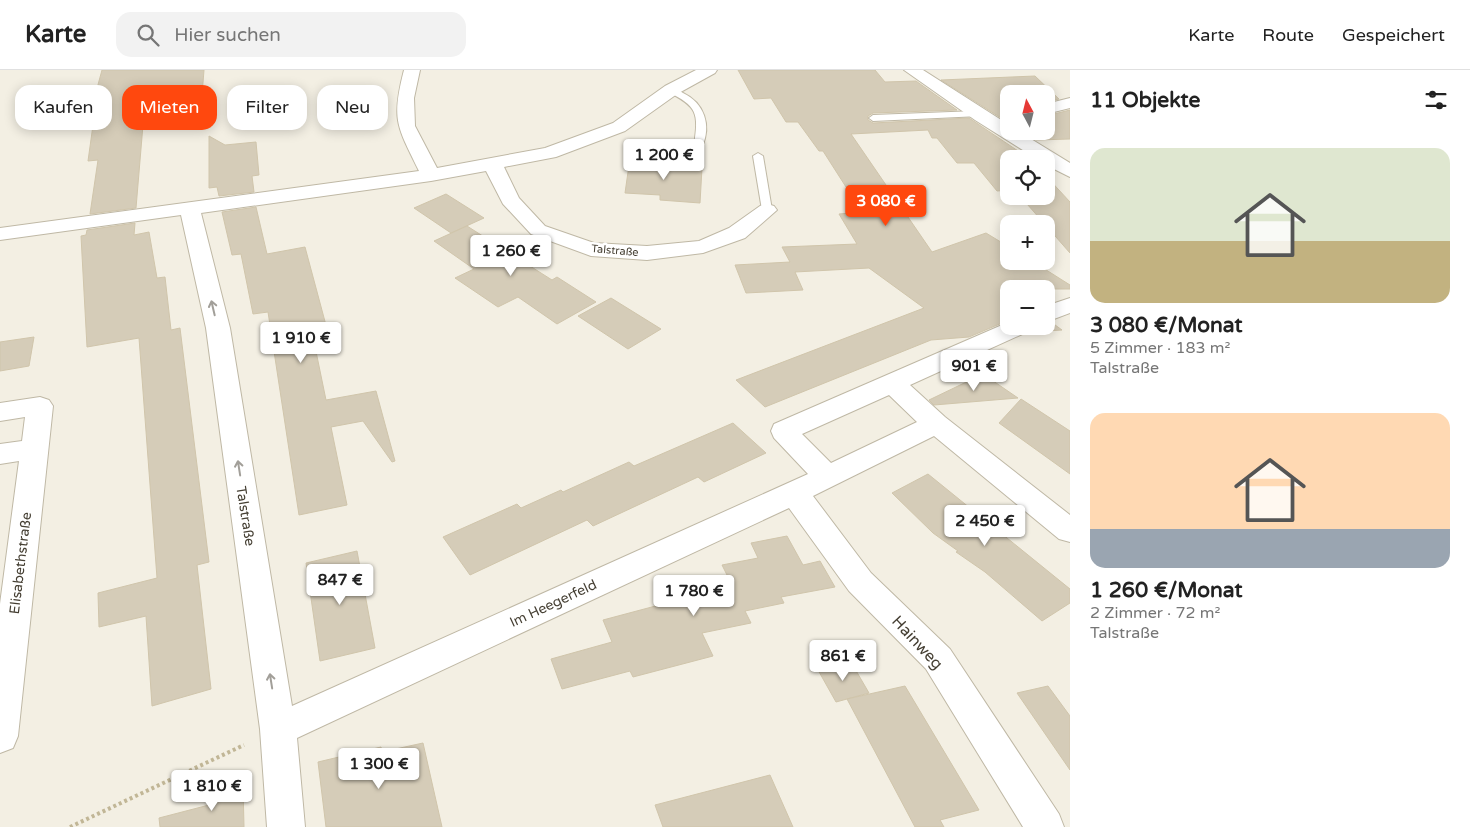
<!DOCTYPE html>
<html lang="de">
<head>
<meta charset="utf-8">
<style>
  body { margin:0; font-family:"Varela Round",sans-serif; background:#f2f2f2; color:#222; height:100vh; display:flex; flex-direction:column; font-size:19px; white-space:nowrap }
  * { box-sizing:border-box; margin:0 }
  p { font-size:16px; color:#767676 }
  .icon { flex:none; width:28px; height:28px; fill:none; stroke:currentColor; stroke-width:2; stroke-linecap:round; stroke-linejoin:round }
  .map { position:relative; flex:1; overflow:hidden }
  .sheet { display:flex; flex-direction:column; background:#fff; width:400px }
  .sheet>* { flex:none }
  .top-card { position:absolute; left:15px; top:15px; width:475px; height:45px; display:flex; gap:10px }
  .needle { width:32px; rotate:353deg }
  .fabs { position:absolute; left:1000px; top:15px; display:grid; gap:10px }
  .fabs a { display:grid; place-items:center; width:55px; height:55px; border-radius:10px; background:#fff; box-shadow:0 2px 12px #0003; font-size:25px }
  .price { position:absolute; translate:-50% -42px; padding:0 11px; border-radius:5px; background:#fff; color:#222; font-size:16px; line-height:32px; filter:drop-shadow(0 1px 2px #0008) }
  .price::after { content:''; position:absolute; left:50%; top:30px; width:15px; height:11px; margin-left:-8px; background:inherit; clip-path:polygon(0 0,100% 0,50% 100%) }
  .price.selected { background:#ff480e; color:#fff }
  ul { padding:0; list-style:none }
  li { display:grid; align-content:center; gap:10px; height:265px; padding:0 20px }
  li span { display:grid; place-items:center; height:155px; border-radius:15px; color:#555 }
  li>.icon { margin-inline-start:auto }
  span .icon { width:90px; height:90px; fill:#fffc; stroke-width:1 }
  li b { font-size:21px }
  h2 { display:flex; justify-content:space-between; align-items:center; height:60px; padding:0 20px; font-size:21px }
  .pill { padding:0 18px; border-radius:15px; background:#fff; box-shadow:0 2px 12px #0003; font-size:18px; line-height:45px }
  .pill.selected { background:#ff480e; color:#fff }
  header { display:flex; align-items:center; gap:30px; box-sizing:border-box; height:70px; padding:0 25px; background:#fff; border-bottom:1px solid #e0e0e0 }
  header strong { font-size:24px }
  nav { display:flex; gap:28px; margin-inline-start:auto; font-size:18px }
  .search { width:350px; height:45px; background:#f2f2f2; display:flex; align-items:center; gap:12px; box-sizing:border-box; padding:0 18px; border-radius:15px; color:#767676; font-size:19px }
  main { display:flex; flex:1; min-height:0 }
  .map>svg:first-child { display:block }
</style>
</head>
<body>
<header>
<strong>Karte</strong>
<div class="search"><svg class="icon" aria-label="search" viewBox="0 0 24 24"><circle cx="10" cy="10" r="6"/><path d="M15 15l6 6"/></svg>Hier suchen</div>
<nav><a>Karte</a><a>Route</a><a>Gespeichert</a></nav>
</header>
<main>
<div class="map">
<svg width="1070" height="757" viewBox="0 0 1070 757">
  <rect width="100%" height="100%" fill="#f3efe3"/>
  <g fill="#d5ccb8" stroke="#d0c5ab">
    <path d="M102,0H204L201,38L144,43L136,138L90,144L98,90L88,91L94,48L81,49L88,22H96Z"/>
    <path d="M738,0H875L885,12L916,11L957,40L873,43L868,46V50L873,53L969,48L1030,89H1009V120L997,121L974,93H957L937,68H932L928,60L851,64L932,182L986,163L1009,177V191H1032L1070,215V219H1005L1009,222V250L969,267L931,270L765,337L736,310L924,238L869,198L795,202L803,220L746,223L735,195L790,192L782,177L857,174L839,144L862,142L823,81H819L798,52H786L771,28L754,29Z"/>
    <path d="M1035,6L1059,29L1046,32V24H1009V53L941,10Z"/>
    <path d="M1070,40V69L1036,70L1022,61H1046V46Z"/>
    <path d="M209,66L225,75L256,72L259,105L252,106L254,122L219,126L217,117L209,118Z"/>
    <path d="M630,88L660,90V95L702,98L700,133L660,130V125L625,123Z"/>
    <path d="M1046,106L1070,132V183L1020,126H1046Z"/>
    <path d="M446,124L484,148L451,163L414,138Z"/>
    <path d="M256,137L267,184L305,177L327,259L312,262L326,330L376,321L395,391L392,392L363,351L331,357L347,435L299,445L268,242L253,244L241,184L232,185L222,142Z"/>
    <path d="M135,153L134,165L149,162L157,208L165,207L171,260L180,258L209,492L197,495L211,619L152,636L146,546L99,557L98,523L157,508L139,268L87,277L81,166L86,165L87,160Z"/>
    <path d="M467,156L552,210L557,207L596,232L557,254L518,227L498,237L455,208L474,199L434,171Z"/>
    <path d="M611,228L661,259L628,279L578,246Z"/>
    <path d="M1051,252L1062,260L1030,262L1035,256H1046V254Z"/>
    <path d="M34,267L29,296L0,301V272Z"/>
    <path d="M983,304L1018,328L934,335L929,330Z"/>
    <path d="M1021,329L1070,361V404L999,353Z"/>
    <path d="M733,353L766,383L704,412L698,407L593,456L587,450L470,505L443,467L517,434L521,438L561,420L563,422L629,392L634,396Z"/>
    <path d="M928,404L1070,519V533L1042,551L985,502L956,482L958,481L933,463L892,423Z"/>
    <path d="M787,466L803,495L820,491L835,517L781,527L784,533L745,541L751,553L702,563L713,586L633,607L630,601L562,619L551,589L612,572L603,550L663,534L661,529L730,511L722,495L758,488L751,473Z"/>
    <path d="M357,481L375,578L320,591L306,493Z"/>
    <path d="M851,592L869,623L836,632L818,600Z"/>
    <path d="M905,616L979,740L940,750L944,757H915L847,629Z"/>
    <path d="M1048,616L1070,646V700L1017,623Z"/>
    <path d="M423,673L442,757H326L318,692L381,677L382,682Z"/>
    <path d="M770,705L793,757H663L655,735Z"/>
    <path d="M243,715L244,757H160L159,748L209,735L208,723Z"/>
  </g>
  <g fill="none" stroke-linecap="round" stroke-linejoin="round">
    <g stroke="#bfb8a5" stroke-width="2">
      <g id="lane">
        <path d="M668,18C674,17 678,20 683,23C704,33 712,55 702,77L694,75C699,43 697,36 668,22Z"/>
        <path d="M977,41L980,42V46L873,51L869,48L873,45Z"/>
        <path d="M758,83L763,86L772,140L767,143L762,140L753,86Z"/>
      </g>
    </g>
    <g stroke="#bfb8a5" stroke-width="2">
      <g id="street">
        <path d="M404,0H420L414,28L415,56L437,98L545,78L613,53L665,16L696,0H717L715,3L677,24L625,61L556,87L504,97L519,128L545,156L594,173L647,176L699,171L729,158L760,136L767,134L774,136L777,140L745,168L703,183L647,190L591,186L531,164L503,134L486,101L431,111L201,143L230,258L292,636L808,404L774,368L771,361L774,354L1009,252V256H1033L1029,261L910,315L945,347L1070,445V472L1059,469L934,366L813,426L871,503L950,579L1059,744L1064,757H1023L926,599L849,521L789,438L297,668L305,757H267L260,659L206,258L181,145L0,170V158L419,101C397,56 391,50 404,0ZM889,325L917,352L831,393L802,364Z"/>
        <path d="M904,0H923L1009,55V61H1018L1070,93V107L1046,95V89H1037L975,50Z"/>
        <path d="M1070,28V38L1046,44V34Z"/>
        <path d="M1070,228V243L1046,252V236Z"/>
        <path d="M40,327L49,330L53,336L18,666L13,678L0,683V534L19,391L0,394V374L22,371L25,347L0,351V333Z"/>
      </g>
    </g>
    <path stroke="#c1b696" stroke-width="4" stroke-dasharray="3 3" stroke-linecap="butt" d="M70,757L244,675"/>
    <use href="#lane" fill="#fff" fill-rule="evenodd"/>
    <use href="#street" fill="#fff" fill-rule="evenodd"/>
  </g>
  <defs><path id="oneway-shaft" d="M-6 0H5M1.5-3L5.5 0L1.5 3" fill="none" stroke-width="1.6" stroke-linecap="round" stroke-linejoin="round" transform="scale(1.25)"/></defs>
  <g stroke="#a29f99">
    <use href="#oneway-shaft" transform="translate(213 238) rotate(-103)"/>
    <use href="#oneway-shaft" transform="translate(239 398) rotate(-99)"/>
    <use href="#oneway-shaft" transform="translate(271 611) rotate(-99)"/>
  </g>
  <g text-anchor="middle" stroke-width="5" stroke-linejoin="round" paint-order="stroke">
    <g font-size="11" fill="#453f33" stroke="#fff">
      <text transform="translate(615 180) rotate(5)" y="4">Talstraße</text>
    </g>
    <g font-size="14" fill="#453f33" stroke="#fff">
      <text transform="translate(246 446) rotate(81)" y="5">Talstraße</text>
      <text transform="translate(20 493) rotate(-83)" y="5">Elisabethstraße</text>
      <text transform="translate(553 533) rotate(-25)" y="5">Im Heegerfeld</text>
    </g>
    <g font-size="16" fill="#453f33" stroke="#fff">
      <text transform="translate(918 572) rotate(47)" y="6">Hainweg</text>
    </g>
  </g>
</svg>
<div class="fabs">
<a><svg class="needle" viewBox="-14 -14 28 28"><path d="M0-13l5 13h-10z" fill="#e53935"/><path d="M0 13l5-13h-10z" fill="#767676"/></svg></a>
<a><svg class="icon" aria-label="locate" viewBox="0 0 24 24"><circle cx="12" cy="12" r="6"/><path d="M12 2v4M12 18v4M2 12h4M18 12h4"/></svg></a>
<a>+</a>
<a>−</a>
</div>
<b class="price" style="left:664px;top:111px">1 200 €</b>
<b class="price selected" style="left:886px;top:157px">3 080 €</b>
<b class="price" style="left:511px;top:207px">1 260 €</b>
<b class="price" style="left:301px;top:294px">1 910 €</b>
<b class="price" style="left:974px;top:322px">901 €</b>
<b class="price" style="left:985px;top:477px">2 450 €</b>
<b class="price" style="left:340px;top:536px">847 €</b>
<b class="price" style="left:694px;top:547px">1 780 €</b>
<b class="price" style="left:843px;top:612px">861 €</b>
<b class="price" style="left:379px;top:720px">1 300 €</b>
<b class="price" style="left:212px;top:742px">1 810 €</b>
<div class="top-card">
<a class="pill">Kaufen</a>
<a class="pill selected">Mieten</a>
<a class="pill">Filter</a>
<a class="pill">Neu</a>
</div>
</div>
<section class="sheet">
<h2>11 Objekte<svg class="icon" aria-label="filters" viewBox="0 0 24 24"><path d="M4 7h16M4 17h16"/><circle cx="9" cy="7" r="2"/><circle cx="15" cy="17" r="2"/></svg></h2>
<ul>
<li><span style="background:linear-gradient(#dfe7d0 60%,#c2b280 0)"><svg class="icon" aria-label="home" viewBox="0 0 24 24"><path d="M3 11l9-7 9 7M6 9v11h12V9"/></svg></span><div><b>3 080 €/Monat</b><p>5 Zimmer · 183 m²</p><p>Talstraße</p></div></li>
<li><span style="background:linear-gradient(#ffd9b3 75%,#9aa5b1 0)"><svg class="icon" aria-label="home" viewBox="0 0 24 24"><path d="M3 11l9-7 9 7M6 9v11h12V9"/></svg></span><div><b>1 260 €/Monat</b><p>2 Zimmer · 72 m²</p><p>Talstraße</p></div></li>
</ul>
</section>
</main>
</body>
</html>
